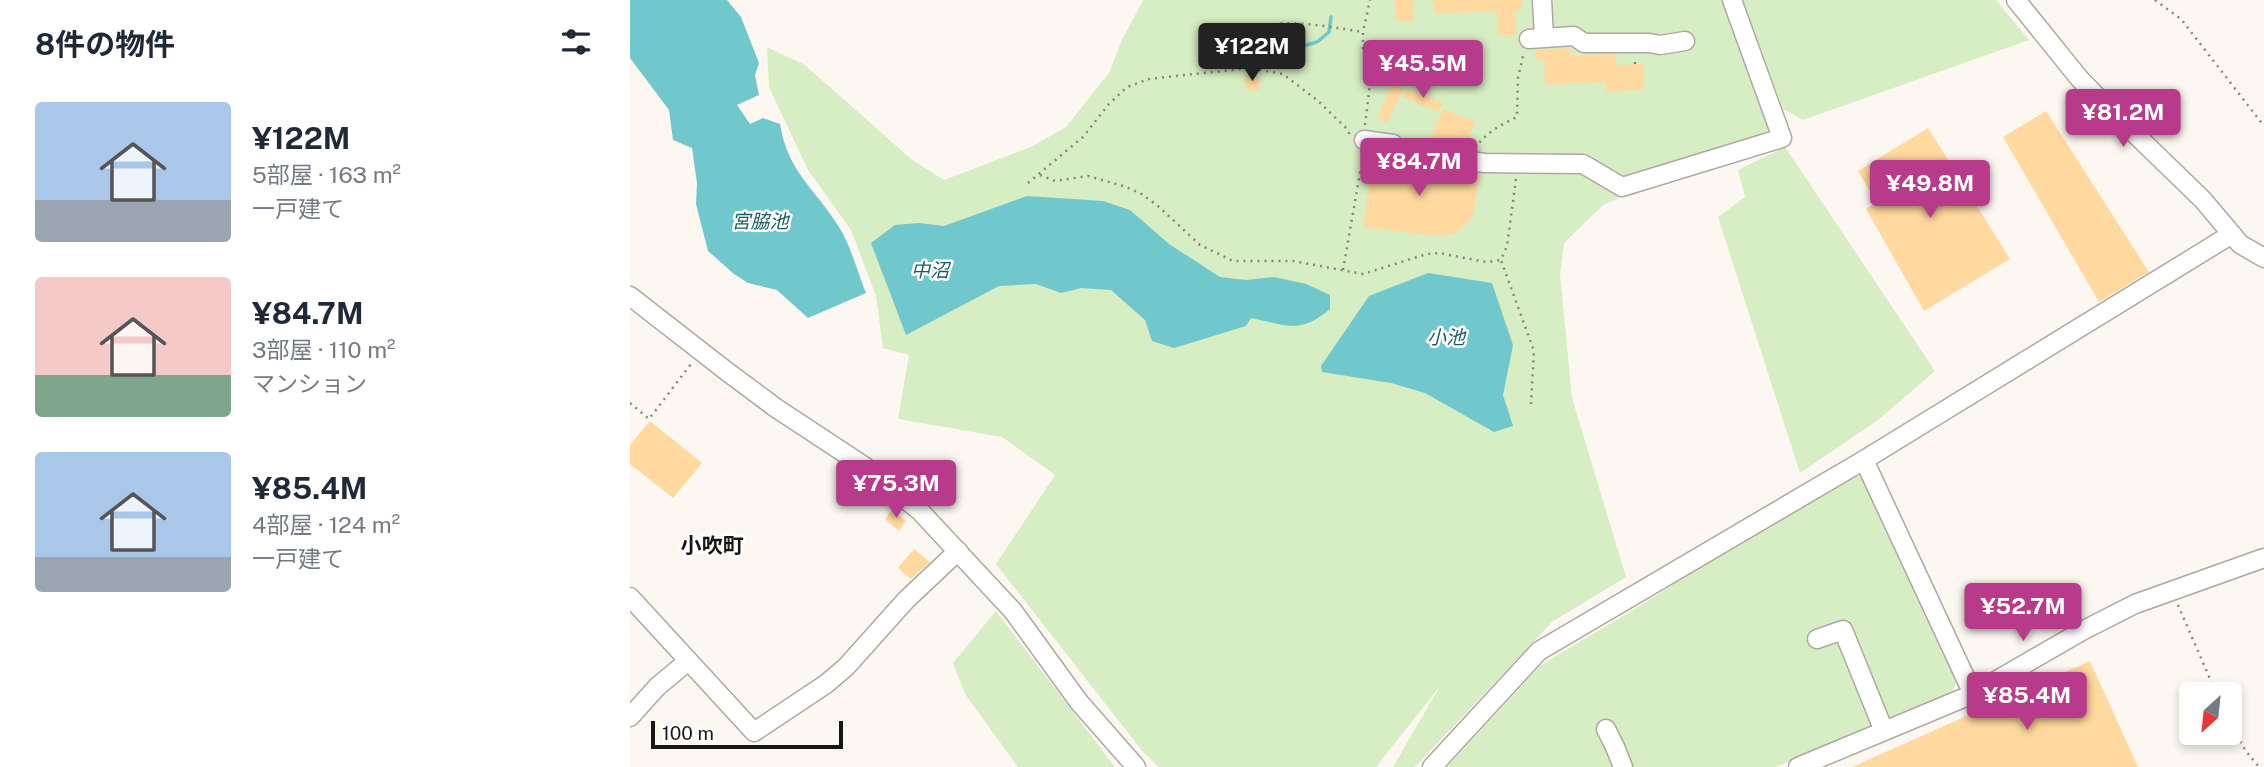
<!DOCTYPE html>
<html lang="ja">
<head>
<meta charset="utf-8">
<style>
  body { margin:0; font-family:"Public Sans","Noto Sans JP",sans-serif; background:#f2f2f3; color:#1f2937; height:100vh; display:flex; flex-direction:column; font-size:26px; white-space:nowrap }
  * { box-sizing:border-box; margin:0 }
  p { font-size:23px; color:#747a83 }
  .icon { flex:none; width:38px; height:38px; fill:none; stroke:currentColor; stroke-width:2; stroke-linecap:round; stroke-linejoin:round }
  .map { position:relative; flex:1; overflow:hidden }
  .sheet { display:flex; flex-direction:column; background:#fff; width:630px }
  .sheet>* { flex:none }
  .needle { width:46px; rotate:207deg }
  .fabs { position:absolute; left:1549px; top:682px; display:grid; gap:14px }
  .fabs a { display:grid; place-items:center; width:63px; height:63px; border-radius:7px; background:#fff; box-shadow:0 4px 10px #0003; font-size:35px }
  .scale { position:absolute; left:21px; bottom:18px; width:192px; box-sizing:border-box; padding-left:7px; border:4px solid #181714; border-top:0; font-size:19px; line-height:24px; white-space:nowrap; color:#181714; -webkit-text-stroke:5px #fff; paint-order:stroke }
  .price { position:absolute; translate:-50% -60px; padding:0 16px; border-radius:7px; background:#b83b8b; color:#fff; font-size:23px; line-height:46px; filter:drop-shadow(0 2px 4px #0008) }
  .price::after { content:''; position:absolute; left:50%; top:42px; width:21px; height:16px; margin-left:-10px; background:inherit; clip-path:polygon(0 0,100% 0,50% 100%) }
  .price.selected { background:#222; color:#fff }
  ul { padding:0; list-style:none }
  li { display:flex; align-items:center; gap:21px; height:175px; padding:0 35px }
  li span { display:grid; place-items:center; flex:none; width:196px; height:140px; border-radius:7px; color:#555 }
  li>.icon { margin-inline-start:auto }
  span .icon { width:84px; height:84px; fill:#fffc; stroke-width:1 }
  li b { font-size:30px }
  h2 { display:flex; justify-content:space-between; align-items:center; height:84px; padding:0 35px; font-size:30px }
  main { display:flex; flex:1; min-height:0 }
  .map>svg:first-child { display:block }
</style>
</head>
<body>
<main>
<section class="sheet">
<h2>8件の物件<svg class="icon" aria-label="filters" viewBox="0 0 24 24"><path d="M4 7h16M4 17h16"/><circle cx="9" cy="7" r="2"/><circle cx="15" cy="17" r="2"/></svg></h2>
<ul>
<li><span style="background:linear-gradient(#a9c7e8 70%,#9aa5b1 0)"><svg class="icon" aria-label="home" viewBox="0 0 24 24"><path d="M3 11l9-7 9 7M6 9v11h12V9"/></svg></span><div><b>¥122M</b><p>5部屋 · 163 m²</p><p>一戸建て</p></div></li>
<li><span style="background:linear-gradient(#f6c9c9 70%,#7fa58c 0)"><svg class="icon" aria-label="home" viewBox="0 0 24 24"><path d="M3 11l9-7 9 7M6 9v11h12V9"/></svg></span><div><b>¥84.7M</b><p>3部屋 · 110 m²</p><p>マンション</p></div></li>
<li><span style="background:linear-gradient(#a9c7e8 75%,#9aa5b1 0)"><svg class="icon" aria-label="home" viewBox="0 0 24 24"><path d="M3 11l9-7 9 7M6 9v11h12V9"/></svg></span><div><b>¥85.4M</b><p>4部屋 · 124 m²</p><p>一戸建て</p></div></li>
</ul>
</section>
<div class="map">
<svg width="1634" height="767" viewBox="0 0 1634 767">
  <rect width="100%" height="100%" fill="#fcf8f1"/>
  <g fill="#d7edc3">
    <path d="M513,0H1093L1143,129L973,205L934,243L930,274L942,398L996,577L922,622L785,767H763L810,686L746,767H529L513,752L366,564L425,475L372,437L268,419L279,355L253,348L246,296L221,230L178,170L139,87L137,47L175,65L281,159L314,180L401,147L436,127L479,73L491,42Z"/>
    <path d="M1112,0H1366L1399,40L1173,120L1153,109Z"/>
    <path d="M1155,147L1305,371L1248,420L1170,473L1088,217L1115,197L1108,170Z"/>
    <path d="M1220,474L1235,478L1329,678L1319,697L1145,767H817L911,665L1013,604L1129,529Z"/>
    <path d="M366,611L485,767H388L335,694L323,663Z"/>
  </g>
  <g fill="#70c8cc">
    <path d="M0,0H97L111,17L129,63L125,75L129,95L107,105L120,124L133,118L150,124C158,173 185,188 209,227C221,246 227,271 236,293L178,318L147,290L118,283L104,274L78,251L66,204L67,183L62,148L43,140L39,110L0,58Z"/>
    <path d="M397,196L473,201L500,210L539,244L590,277L616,280L644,277L676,284L700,295V309C669,335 657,325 621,318L616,326L544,348L522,341L515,320L481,290L451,288L431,293L406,284L369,286L276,335L241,243L265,225L289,223L314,226Z"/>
    <path d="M798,273L862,283L883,345L873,395L883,426L864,432L795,393L761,383L692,372L691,366L739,296Z"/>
  </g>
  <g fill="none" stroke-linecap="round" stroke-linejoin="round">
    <path stroke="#70c8cc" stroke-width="3.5" d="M644,64L652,52L687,42L699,32L701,17"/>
  </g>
  <g fill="#ffd99f">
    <path d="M764,0H784L783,22H767Z"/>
    <path d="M804,0H891V10H885L886,35H868L867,11L804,14Z"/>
    <path d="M940,48V56L986,54V65L1013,64L1014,89L976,92V82L915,85L914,59H905V50Z"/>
    <path d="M623,74L630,80L629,89L621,91L614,87L616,77Z"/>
    <path d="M762,84L773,89L757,123L748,118Z"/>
    <path d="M777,88L813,103L808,112L773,97Z"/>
    <path d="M813,109L845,122L834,149L817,147L800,139Z"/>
    <path d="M1416,111L1519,272L1469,302L1373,137Z"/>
    <path d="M1298,128L1380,259L1294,311L1236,209L1246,202L1228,171Z"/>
    <path d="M743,155L752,156L761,162L850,174L844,209L840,220L833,228L824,233L808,236L733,227Z"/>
    <path d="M20,421L72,463L43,498L0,464V445Z"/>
    <path d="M262,510L276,521L269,531L255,519Z"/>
    <path d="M284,549L300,562L281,579L268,568Z"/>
    <path d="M1460,661L1508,767H1222Z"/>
  </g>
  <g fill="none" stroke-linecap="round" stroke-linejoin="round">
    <g stroke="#ada9a2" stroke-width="21">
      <g id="minor">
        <path d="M912,0L914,37"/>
        <path d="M1386,0L1449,78L1472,102L1573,200L1610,244L1634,258"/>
        <path d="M899,39L944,36L954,43H1020L1030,45L1055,41"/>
        <path d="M734,140L763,144L762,151L855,163L953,164L992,187L1152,138L1102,0"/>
        <path d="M0,296L95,370L146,408L234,466L290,511L383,611L449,702L506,767"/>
        <path d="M1234,460L1343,694"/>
        <path d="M0,597L124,732L196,684L216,667L276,600L328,551"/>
        <path d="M1187,639L1213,630L1254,731"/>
        <path d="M0,717L27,687L58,661"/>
        <path d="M976,729L985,747L993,767"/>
        <path d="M802,767L909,651L1234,460L1602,234"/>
        <path d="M1168,767L1343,694L1452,631L1505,604L1634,558"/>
      </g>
    </g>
    <g stroke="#888580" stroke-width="2.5" stroke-dasharray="2 5" stroke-linecap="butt">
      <path d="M1525,0L1551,19L1634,126"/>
      <path d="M1005,64V57"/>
      <path d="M619,68C620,57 620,39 629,30C643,15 713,29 733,32"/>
      <path d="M735,125L740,84L733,49V32L740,0"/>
      <path d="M845,148C856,133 870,125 887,117L888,78L894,52"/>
      <path d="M410,175L425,181L458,176L493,186L510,193L527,205L570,245L603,261H663L733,274L797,254L809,253L856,262L871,260"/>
      <path d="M886,179L877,246L871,260L904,351L901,404"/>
      <path d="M398,183L453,137L479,104L497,87L519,79L619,68L653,74L687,100L715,127L721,136"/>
      <path d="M713,270L733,156"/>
      <path d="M0,403L19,419L61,364"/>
      <path d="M1548,605L1587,695"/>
      <path d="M1600,723L1615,750L1629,767"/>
    </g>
    <use href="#minor" stroke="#fff" stroke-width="18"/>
  </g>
  <g text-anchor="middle" stroke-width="5" stroke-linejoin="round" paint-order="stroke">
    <g font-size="19" font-style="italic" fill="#166063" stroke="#fff">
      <text x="130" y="228">宮脇池</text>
      <text x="300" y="277">中沼</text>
      <text x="816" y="344">小池</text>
    </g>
    <g font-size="21" font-weight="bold" fill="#181714" stroke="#fff">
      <text x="82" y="553">小吹町</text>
    </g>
  </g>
</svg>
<div class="fabs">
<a><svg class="needle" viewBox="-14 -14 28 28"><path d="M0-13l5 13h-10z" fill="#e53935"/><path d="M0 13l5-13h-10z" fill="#747a83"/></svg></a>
</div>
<div class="scale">100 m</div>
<b class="price selected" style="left:622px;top:83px">¥122M</b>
<b class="price" style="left:793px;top:100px">¥45.5M</b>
<b class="price" style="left:1493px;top:149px">¥81.2M</b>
<b class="price" style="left:789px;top:198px">¥84.7M</b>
<b class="price" style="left:1300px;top:220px">¥49.8M</b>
<b class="price" style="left:266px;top:520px">¥75.3M</b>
<b class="price" style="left:1393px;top:643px">¥52.7M</b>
<b class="price" style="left:1397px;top:732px">¥85.4M</b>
</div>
</main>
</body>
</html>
